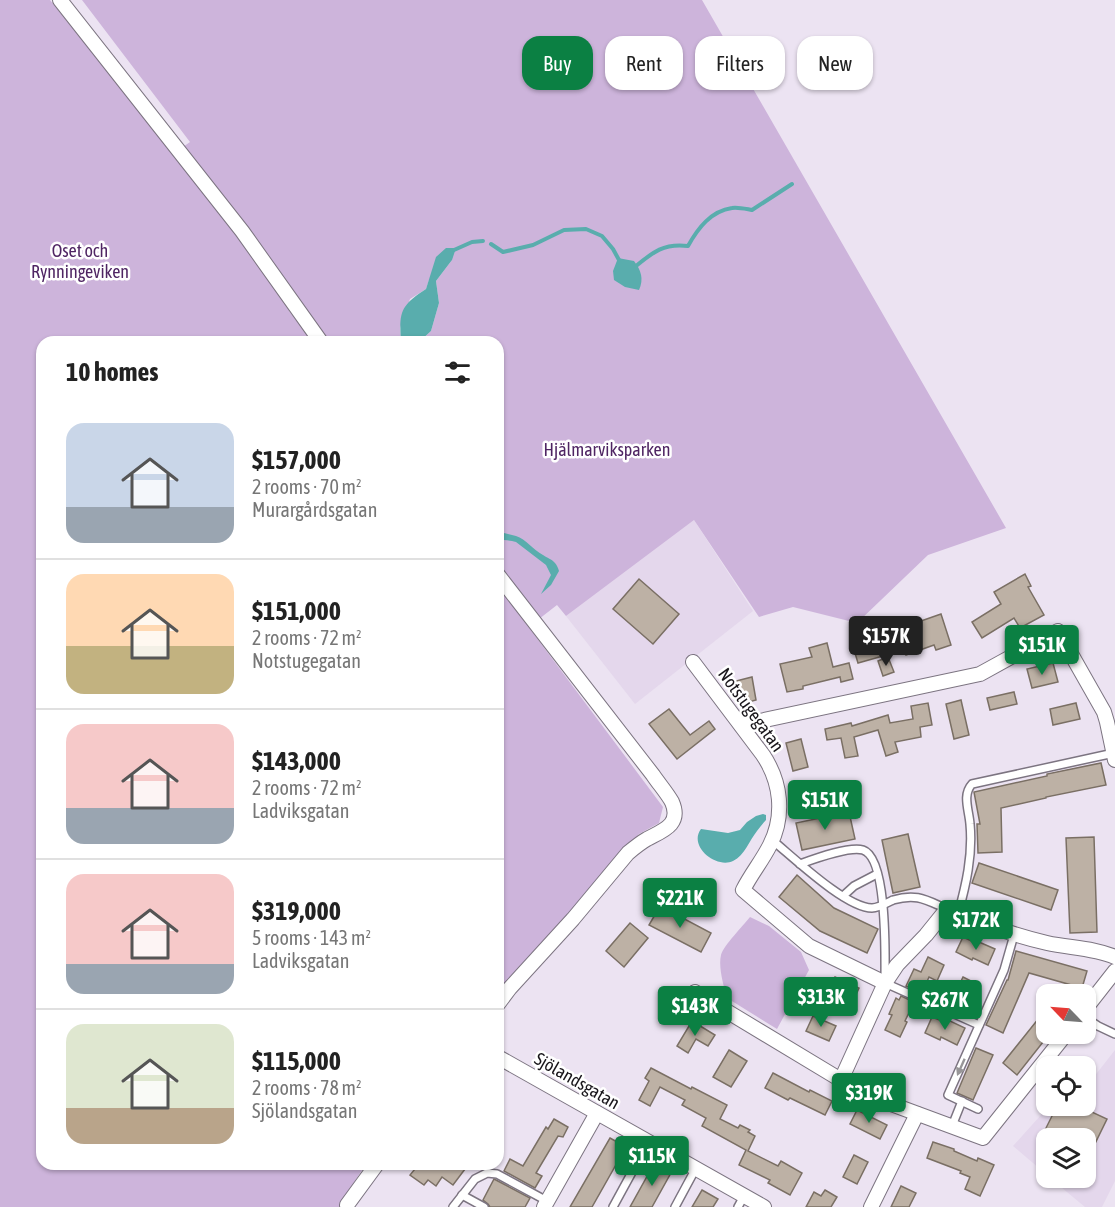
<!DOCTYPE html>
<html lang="en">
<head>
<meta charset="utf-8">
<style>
  body { margin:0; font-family:"Asap Condensed",sans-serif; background:#f2f2f2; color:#222; height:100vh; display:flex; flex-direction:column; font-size:22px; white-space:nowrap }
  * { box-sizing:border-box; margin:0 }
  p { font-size:20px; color:#767676 }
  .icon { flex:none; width:33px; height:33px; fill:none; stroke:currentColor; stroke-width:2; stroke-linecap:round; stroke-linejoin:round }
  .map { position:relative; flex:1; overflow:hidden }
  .side { position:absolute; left:36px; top:336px; width:468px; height:834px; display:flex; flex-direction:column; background:#fff; border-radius:18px; box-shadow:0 2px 4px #0004 }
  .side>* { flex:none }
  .banner { position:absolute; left:522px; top:36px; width:502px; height:54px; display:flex; gap:12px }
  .needle { width:39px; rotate:295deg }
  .controls { position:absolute; left:1036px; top:984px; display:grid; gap:12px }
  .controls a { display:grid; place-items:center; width:60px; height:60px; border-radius:12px; background:#fff; box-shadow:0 2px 4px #0004; font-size:30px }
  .price { position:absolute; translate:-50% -51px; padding:0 14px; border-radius:6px; background:#0b8043; color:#fff; font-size:20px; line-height:39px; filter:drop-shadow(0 2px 3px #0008) }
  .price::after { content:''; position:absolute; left:50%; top:36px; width:18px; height:14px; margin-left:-9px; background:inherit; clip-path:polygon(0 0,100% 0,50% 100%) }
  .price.on { background:#222; color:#fff }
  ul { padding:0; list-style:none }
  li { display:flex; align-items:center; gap:18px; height:150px; padding:0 30px }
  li+li { border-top:2px solid #e0e0e0 }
  li span { display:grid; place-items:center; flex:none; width:168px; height:120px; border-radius:18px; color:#555 }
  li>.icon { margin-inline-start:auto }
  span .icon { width:72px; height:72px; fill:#fffc; stroke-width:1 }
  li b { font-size:26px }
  h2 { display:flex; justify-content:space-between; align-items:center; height:72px; padding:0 30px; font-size:26px }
  .chip { padding:0 21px; border-radius:18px; background:#fff; box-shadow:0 2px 4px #0004; font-size:21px; line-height:54px }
  .chip.on { background:#0b8043; color:#fff }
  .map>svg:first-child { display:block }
</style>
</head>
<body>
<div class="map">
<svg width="1115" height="1207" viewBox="0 0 1115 1207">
  <rect width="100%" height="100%" fill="#ece3f2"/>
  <g fill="#e4d7ec">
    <path d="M694,520L753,611L635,704L566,616Z"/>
    <path d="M1115,1050V1181L1102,1207H1085L1050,1178H1086V1138H1047V1175L1013,1146L1049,1106H1086V1087Z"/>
  </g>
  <g fill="#cdb4db">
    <path d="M0,0H50L173,154L190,142L82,0H702L1006,528L928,555L857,623L793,607L759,617L694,520L566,616L557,605L539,619L498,566V342H419L431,331L439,303L436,281L452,260L429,280L426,289L410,299L400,328L401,342H331L300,306L289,311L313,342H42V1164H366L343,1199L344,1201L339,1207H0Z"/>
    <path d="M498,586L663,807L659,823L639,834L498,995Z"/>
    <path d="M750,917L769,926L801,952L809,970L777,1029L727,998C724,987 718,967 721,955C724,945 743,926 750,917Z"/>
  </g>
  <g fill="#59adad">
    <path d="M446,248H456L452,260L436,281L439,303L431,331L419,342H401C399,312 400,306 426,289L436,257Z"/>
    <path d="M618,258L634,261C641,270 644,279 639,290L625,287L614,280L613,271Z"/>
    <path d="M498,530C504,534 510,534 516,536C526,539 533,550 543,555C547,558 552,559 555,563C557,565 558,568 559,571L551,585L541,594L551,575L546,565L516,542C510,540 504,541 498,538Z"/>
    <path d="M763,814L766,815V820C763,823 760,827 757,831C749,841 745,855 733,861C716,869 688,846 701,829L728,833L740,830L747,822L756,816Z"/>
  </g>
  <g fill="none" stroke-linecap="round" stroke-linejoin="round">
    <g stroke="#59adad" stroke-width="4">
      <path d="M491,244L503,252L533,245L564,230L586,229L602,236L613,249L619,260"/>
      <path d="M454,250L472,242L483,241"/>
      <path d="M636,266C653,252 664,243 688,246C698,228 711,211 732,208C738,207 746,209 752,210L792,184"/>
    </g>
  </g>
  <g fill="#bdb1a5" stroke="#7a6f64" stroke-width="1.5">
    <path d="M1025,574L1031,586L1028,587L1044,615L1020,628L1014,618L982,638L972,622L1001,604L994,592Z"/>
    <path d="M639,579L679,614L653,644L613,609Z"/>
    <path d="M941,614L951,645L936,650L934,645L906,655L898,629Z"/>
    <path d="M877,635L883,656L858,663L852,643Z"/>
    <path d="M827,643L833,667L849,663L853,679L841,682L840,677L803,686V689L787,692L780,664L812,657L809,648Z"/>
    <path d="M888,657L894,672L883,676L878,661Z"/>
    <path d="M1053,663L1058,682L1032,688L1027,669Z"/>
    <path d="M752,677L756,700L741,704L736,681Z"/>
    <path d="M1014,692L1017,704L990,710L987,698Z"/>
    <path d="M961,700L969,735L954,739L946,704Z"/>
    <path d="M928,703L932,725L920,727L921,737L895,742L898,752L886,756L878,730L854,737L858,756L845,758L841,738L827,740L825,729L851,723L852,726L888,715L890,723L913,719L911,706Z"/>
    <path d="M1076,703L1080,719L1053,725L1050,709Z"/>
    <path d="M669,709L690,735L709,721L715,729L677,759L649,724Z"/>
    <path d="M801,739L808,767L793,771L786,743Z"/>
    <path d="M1101,763L1106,785L1046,797V798L1001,808L1002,852L978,853L977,824H980L974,792L1047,776V774Z"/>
    <path d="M849,812L855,839L802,850L796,823Z"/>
    <path d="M908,834L920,887L893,893L882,840Z"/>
    <path d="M1094,837L1097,932L1070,933L1066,838Z"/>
    <path d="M979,863L1058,890L1051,910L972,883Z"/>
    <path d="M797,875L834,908L878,929L867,953L820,931L779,897Z"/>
    <path d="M660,906L711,933L701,952L649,925Z"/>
    <path d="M630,923L648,938L624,967L606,951Z"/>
    <path d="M963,937L978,944L979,942L995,949L988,965L973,958L972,960L956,952Z"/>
    <path d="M1016,951L1087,971L1082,988L1029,973L1003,1033L986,1025L1007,980H1008Z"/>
    <path d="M928,957L944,965L937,981L929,977L922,993L906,986L914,969L921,972Z"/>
    <path d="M835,977L859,988L853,1001L829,990Z"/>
    <path d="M963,977L979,985L972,1000L956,992Z"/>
    <path d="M901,996L914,1002L905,1021L907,1022L900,1037L885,1030L892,1015L889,1014L896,998L899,1000Z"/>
    <path d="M1047,1008V1037L1017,1075L1003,1063Z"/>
    <path d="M813,1016L836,1026L829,1041L806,1031Z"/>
    <path d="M932,1017L947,1023L948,1020L965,1028L957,1045L941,1037L940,1040L925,1033Z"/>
    <path d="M692,1021L715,1035L708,1046L696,1039L688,1053L677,1046Z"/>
    <path d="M976,1048L993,1055L973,1100L957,1093Z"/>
    <path d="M729,1050L747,1061L731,1087L713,1077Z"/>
    <path d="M651,1068L691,1089L692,1087L727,1105L720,1119L738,1128L740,1125L750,1130L748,1132L755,1136L748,1151L778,1166L781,1161L802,1173L790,1195L768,1183L770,1180L739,1165L746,1150L702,1126L706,1118L682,1105L685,1100L660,1087L650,1106L639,1100L649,1081L645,1078Z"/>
    <path d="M773,1073L809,1092L810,1090L832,1101L825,1115L790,1098L788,1100L765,1088Z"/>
    <path d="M1057,1106H1079L1107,1119L1086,1162V1138H1058L1044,1132Z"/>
    <path d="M857,1110L887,1125L880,1139L850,1124Z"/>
    <path d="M554,1119L568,1127L563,1137L558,1136L536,1173L542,1176L535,1188L504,1171L510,1159L523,1166L546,1127L548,1129Z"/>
    <path d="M610,1138L626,1147L592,1207H570Z"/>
    <path d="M933,1142L954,1149V1151L977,1161L978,1158L994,1165L980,1196L965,1189L970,1177L960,1173L961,1171L927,1158Z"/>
    <path d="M854,1155L868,1162L857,1184L843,1177Z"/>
    <path d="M655,1162L672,1171L652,1207H630Z"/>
    <path d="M419,1164H459L465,1169L453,1185L442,1177L436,1186L428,1180L424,1185L410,1175Z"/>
    <path d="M494,1179L530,1198L525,1207H490L488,1204L483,1200Z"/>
    <path d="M901,1186L916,1193L909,1207H891Z"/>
    <path d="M702,1190L718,1199L713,1207H692Z"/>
    <path d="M825,1190L837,1197L831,1207H806L814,1192L821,1196Z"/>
  </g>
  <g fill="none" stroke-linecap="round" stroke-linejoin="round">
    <g stroke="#7c7481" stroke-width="10">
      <g id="lane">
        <path d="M772,840C793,857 846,908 872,908C878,908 887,903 893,900C917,893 926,900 947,909"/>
        <path d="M800,864C814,859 849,846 863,850C888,858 885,960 885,983L979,1025"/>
        <path d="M843,896L854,886L877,874"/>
        <path d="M958,914C966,885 973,855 970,824C969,810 962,795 972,784L1114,753"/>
        <path d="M1086,1018L1098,1026L1115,1034"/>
        <path d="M978,1109L948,1095L1004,970L1014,935"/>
        <path d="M952,1126L962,1101"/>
        <path d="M462,1195L484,1207"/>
        <path d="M453,1207L475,1179L487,1173L497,1174L547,1201"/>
        <path d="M613,1207L649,1141"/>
        <path d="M675,1207L696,1168"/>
        <path d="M738,1207L744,1196"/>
      </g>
    </g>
    <g stroke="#7c7481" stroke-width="16">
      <g id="street">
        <path d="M60,0L242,231L321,342"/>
        <path d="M498,575L653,775C659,784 667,793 672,802C682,825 662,831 647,839C640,843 634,848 628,853L573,919L510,988L498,1004"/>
        <path d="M693,662L763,755C781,782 785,815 770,845C762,861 751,874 743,890L809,946L885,983"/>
        <path d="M741,725L980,674L1058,631L1104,712L1107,722L1115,760"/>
        <path d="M695,992L841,1080L856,1091L983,1138L1066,1034"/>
        <path d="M1086,1008L1115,971"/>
        <path d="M498,1057L764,1207"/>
        <path d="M841,1080L885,983L897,965L926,935L947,909C980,923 1012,935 1047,943C1070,948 1094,948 1115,957"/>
        <path d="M347,1205L377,1164"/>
        <path d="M544,1207L597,1113"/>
        <path d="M871,1207L917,1114"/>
      </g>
    </g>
    <use href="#lane" stroke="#fff" stroke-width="7"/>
    <use href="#street" stroke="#fff" stroke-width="14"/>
  </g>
  <defs><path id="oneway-solid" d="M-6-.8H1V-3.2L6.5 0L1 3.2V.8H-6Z" transform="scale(1.5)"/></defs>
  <use fill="#989698" href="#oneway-solid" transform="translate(961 1067) rotate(114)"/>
  <g text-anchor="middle" stroke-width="5" stroke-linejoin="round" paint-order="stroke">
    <g font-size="18" fill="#4f2563" stroke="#fff">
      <text x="80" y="257">Oset och<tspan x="80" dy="21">Rynningeviken</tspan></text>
      <text x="607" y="456">Hjälmarviksparken</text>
    </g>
    <g font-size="18" fill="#19161b" stroke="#fff">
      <text transform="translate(751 710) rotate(54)" y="6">Notstugegatan</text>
      <text transform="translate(577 1081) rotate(30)" y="6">Sjölandsgatan</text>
    </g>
  </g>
</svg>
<div class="controls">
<a><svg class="needle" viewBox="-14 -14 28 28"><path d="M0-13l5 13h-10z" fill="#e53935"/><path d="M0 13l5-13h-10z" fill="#767676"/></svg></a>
<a><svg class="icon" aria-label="locate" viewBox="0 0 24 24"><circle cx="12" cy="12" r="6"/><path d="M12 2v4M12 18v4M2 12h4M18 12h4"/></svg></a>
<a><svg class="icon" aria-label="layers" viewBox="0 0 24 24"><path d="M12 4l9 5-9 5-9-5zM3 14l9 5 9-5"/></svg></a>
</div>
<b class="price on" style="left:886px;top:667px">$157K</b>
<b class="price" style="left:1042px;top:676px">$151K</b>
<b class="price" style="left:825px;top:831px">$151K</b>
<b class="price" style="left:680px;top:929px">$221K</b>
<b class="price" style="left:976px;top:951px">$172K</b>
<b class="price" style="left:821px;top:1028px">$313K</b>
<b class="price" style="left:945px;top:1031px">$267K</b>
<b class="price" style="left:695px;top:1037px">$143K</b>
<b class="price" style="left:869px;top:1124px">$319K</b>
<b class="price" style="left:652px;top:1187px">$115K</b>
<div class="banner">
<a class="chip on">Buy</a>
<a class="chip">Rent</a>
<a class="chip">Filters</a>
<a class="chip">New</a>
</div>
<section class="side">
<h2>10 homes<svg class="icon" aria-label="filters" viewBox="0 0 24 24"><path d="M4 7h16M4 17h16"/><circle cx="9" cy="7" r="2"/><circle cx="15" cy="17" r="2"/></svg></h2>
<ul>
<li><span style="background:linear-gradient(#c9d6e8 70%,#9aa5b1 0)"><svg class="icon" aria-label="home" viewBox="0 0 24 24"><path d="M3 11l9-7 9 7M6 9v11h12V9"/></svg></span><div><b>$157,000</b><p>2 rooms · 70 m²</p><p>Murargårdsgatan</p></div></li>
<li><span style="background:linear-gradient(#ffd9b3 60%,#c2b280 0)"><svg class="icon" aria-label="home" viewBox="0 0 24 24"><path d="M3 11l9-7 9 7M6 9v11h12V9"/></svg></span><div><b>$151,000</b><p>2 rooms · 72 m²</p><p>Notstugegatan</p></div></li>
<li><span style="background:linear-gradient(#f6c9c9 70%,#9aa5b1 0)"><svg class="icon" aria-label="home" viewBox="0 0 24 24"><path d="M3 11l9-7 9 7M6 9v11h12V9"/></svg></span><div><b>$143,000</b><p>2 rooms · 72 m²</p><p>Ladviksgatan</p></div></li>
<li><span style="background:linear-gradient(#f6c9c9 75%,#9aa5b1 0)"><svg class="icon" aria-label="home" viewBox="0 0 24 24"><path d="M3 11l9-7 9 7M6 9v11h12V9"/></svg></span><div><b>$319,000</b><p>5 rooms · 143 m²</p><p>Ladviksgatan</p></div></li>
<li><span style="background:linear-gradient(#dfe7d0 70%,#b9a48a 0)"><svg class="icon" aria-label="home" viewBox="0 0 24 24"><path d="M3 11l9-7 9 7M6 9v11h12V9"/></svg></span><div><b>$115,000</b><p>2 rooms · 78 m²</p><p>Sjölandsgatan</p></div></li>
</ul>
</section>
</div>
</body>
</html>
